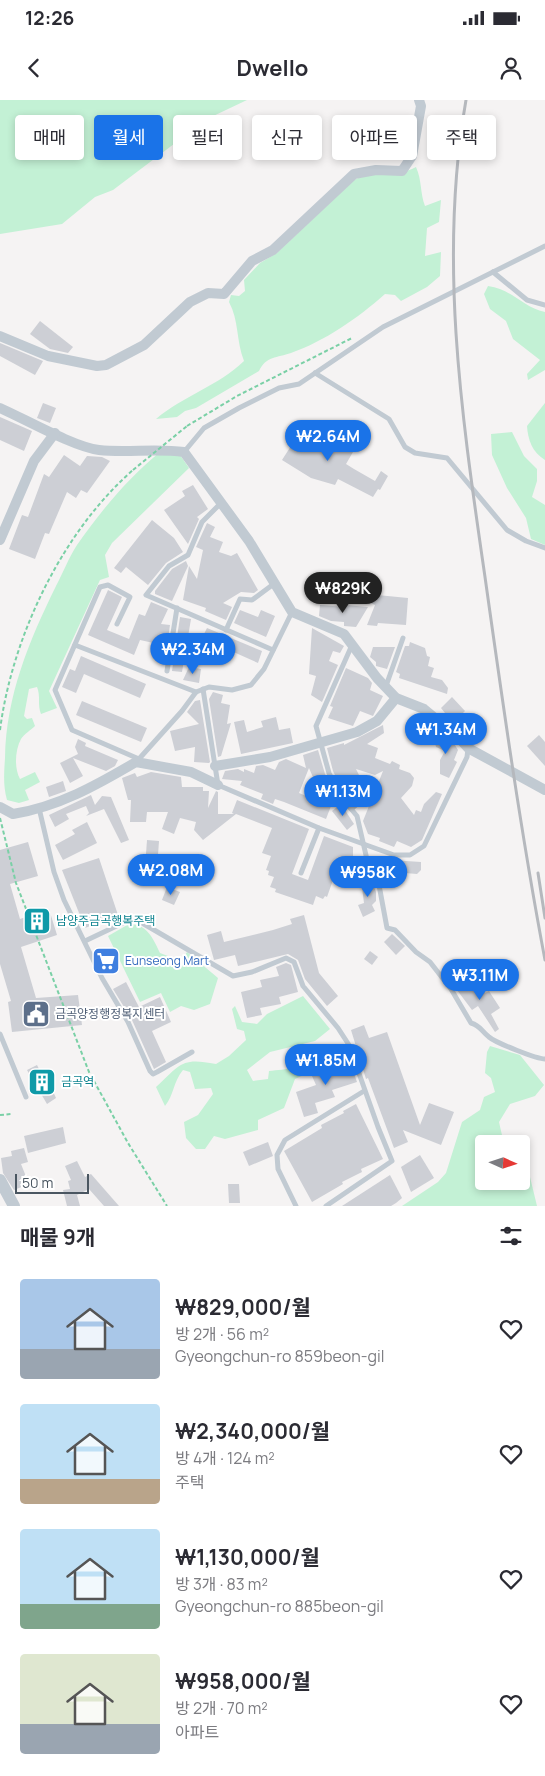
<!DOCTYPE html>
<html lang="ko">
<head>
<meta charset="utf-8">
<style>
  body { margin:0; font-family:Manrope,"Noto Sans KR",sans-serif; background:#f7f7f7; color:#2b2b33; height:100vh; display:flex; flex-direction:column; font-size:19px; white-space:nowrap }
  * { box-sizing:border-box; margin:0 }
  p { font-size:16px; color:#7c7c81 }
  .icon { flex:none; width:28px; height:28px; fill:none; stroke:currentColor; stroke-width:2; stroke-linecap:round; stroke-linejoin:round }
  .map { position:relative; height:1106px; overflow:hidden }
  .side { display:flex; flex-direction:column; background:#fff; flex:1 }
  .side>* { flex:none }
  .guide { position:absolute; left:15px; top:15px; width:515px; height:45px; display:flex; gap:10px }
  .needle { width:32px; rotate:93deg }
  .fabs { position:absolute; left:475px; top:1035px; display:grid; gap:10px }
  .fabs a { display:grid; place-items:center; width:55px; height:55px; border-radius:5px; background:#fff; box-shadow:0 2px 8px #0003; font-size:25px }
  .scale { position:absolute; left:15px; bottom:12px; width:74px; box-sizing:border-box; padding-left:5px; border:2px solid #4a5661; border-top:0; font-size:14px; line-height:18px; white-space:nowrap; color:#4a5661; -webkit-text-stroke:4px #fff; paint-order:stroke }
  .price { position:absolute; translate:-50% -42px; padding:0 11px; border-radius:18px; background:#1a73e8; color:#fff; font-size:16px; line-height:32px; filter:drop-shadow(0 1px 2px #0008) }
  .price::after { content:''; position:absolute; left:50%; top:30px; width:15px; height:11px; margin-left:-8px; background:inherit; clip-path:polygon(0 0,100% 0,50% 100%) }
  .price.on { background:#222; color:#fff }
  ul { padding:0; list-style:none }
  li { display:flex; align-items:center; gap:15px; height:125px; padding:0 20px }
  li span { display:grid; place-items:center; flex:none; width:140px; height:100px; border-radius:5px; color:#555 }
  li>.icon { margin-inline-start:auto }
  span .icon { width:60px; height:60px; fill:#fffc; stroke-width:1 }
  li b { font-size:21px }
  h2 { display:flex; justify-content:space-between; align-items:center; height:60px; padding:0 20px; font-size:21px }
  .tag { padding:0 18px; border-radius:5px; background:#fff; box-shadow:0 2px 8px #0003; font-size:18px; line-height:45px }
  .tag.on { background:#1a73e8; color:#fff }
  .status { display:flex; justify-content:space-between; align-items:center; height:35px; padding:0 25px; background:#fff; direction:ltr }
  .status svg { height:14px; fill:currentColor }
  header { display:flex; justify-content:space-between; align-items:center; height:65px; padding:0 20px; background:#fff; font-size:22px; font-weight:700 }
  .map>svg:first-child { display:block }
</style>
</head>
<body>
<div class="status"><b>12:26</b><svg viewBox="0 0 49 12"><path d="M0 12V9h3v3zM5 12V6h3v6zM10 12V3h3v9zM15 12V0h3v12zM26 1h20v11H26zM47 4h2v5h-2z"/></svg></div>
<header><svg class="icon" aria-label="back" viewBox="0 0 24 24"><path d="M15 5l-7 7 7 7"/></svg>Dwello<svg class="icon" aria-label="person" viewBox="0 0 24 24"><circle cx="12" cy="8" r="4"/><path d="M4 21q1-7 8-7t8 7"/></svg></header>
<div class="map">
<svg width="545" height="1106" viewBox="0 0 545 1106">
  <rect width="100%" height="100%" fill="#f5f3f3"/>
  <g fill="#c3f1d5">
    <path d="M0,0H247L207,19L113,90L95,97L62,124L0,134Z"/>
    <path d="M416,67C422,80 420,93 425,106L441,100L439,122L427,128L425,156L441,152L440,176L427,187L401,201L395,195L385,194C358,218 325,241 291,253C277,258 266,256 259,271L196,308L185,311L177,317L156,319C183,296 218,286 244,261C236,241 239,220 229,202L231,195L239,196L245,191L244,180L260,163L277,153L354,80C378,68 394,79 416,67Z"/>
    <path d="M488,186C512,189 522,207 545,212V270L528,280L527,274L540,260L513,239L506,221L490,209L484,194Z"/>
    <path d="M545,303V360C532,352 528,340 527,326Z"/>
    <path d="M512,332L524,356L537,369V381L532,397L545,405V445L531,439L526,418L507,388L492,355L491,334Z"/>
    <path d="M160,352L180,355L189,368L112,443L105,455L109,477L100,480L49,591L57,608L41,614C37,604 41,597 37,587L29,589L24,616L27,619L32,618L35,626C31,630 24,634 21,639C15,650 14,668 20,679L35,672L40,682L25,690L29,700L19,703L7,700C3,686 4,673 5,658C6,596 29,541 56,486C63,473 69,457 77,445C100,412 128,378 160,352Z"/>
    <path d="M129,824C147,824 153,838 160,853L181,861L187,852L218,878L210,904L194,910L181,906L170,912L161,893L140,902L108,836Z"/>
    <path d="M303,896L330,929L315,941L270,952L247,970L253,981L268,979L269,971C286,969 305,970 307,950L315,948L322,952L308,973L295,979L284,1008L258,1020V1030L225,1039L214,1036L205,1049H196L186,1038L184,1022L198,1015L213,994L211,988L195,989L190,972L183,970C173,982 174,995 165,1006L156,987C181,964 181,957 216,964L229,956L246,940L244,931L237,929L232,909L235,906L242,922L257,924L267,914Z"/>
    <path d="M490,946L520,955L544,985L535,996L510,1004L499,1022L504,1044H484V1081H521V1068L530,1077L537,1106H402L438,1082L446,1073L462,1022L480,1010L484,997L495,992L491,978L485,973L487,952Z"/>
  </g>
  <g fill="#cdcfd5">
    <path d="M40,221L73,247L68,253L50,249L30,234Z"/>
    <path d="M0,243L43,261L35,275L0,256Z"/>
    <path d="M43,303L56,308L50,323L37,318Z"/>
    <path d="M0,317L32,331L24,351L0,340Z"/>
    <path d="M305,324L353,352L346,364L354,369L375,381L381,371L388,376L380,390L378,389L373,397L338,379L335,385L311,378L282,360Z"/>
    <path d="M64,355L80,366L87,356L102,357L110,361L87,393L81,390L76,398L67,392L49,434L45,433L35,459L9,449L22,415L28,417L44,374L49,377Z"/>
    <path d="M193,385L208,409L197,417L199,419L188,444L164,410L185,396L182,391Z"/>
    <path d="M152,420L174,438L183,452L166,463L148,485L126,467L121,473L114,468Z"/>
    <path d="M207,423L215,427L210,437L223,442L219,452L231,456L237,453L258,490L254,493L241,492L223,503L232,507L226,520L205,511L206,508L183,500L189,466L197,479L203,450L196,447Z"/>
    <path d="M186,461L188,466L172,501L155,494V491L172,469Z"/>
    <path d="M108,490L122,497L107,530L129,539L139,514L145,516L151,502L168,509L161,524L170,525L167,546L140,540L134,555L88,535Z"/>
    <path d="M367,494L408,498L406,525L378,523L377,526L367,525L375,505L366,501Z"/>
    <path d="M320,505L345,507V505L368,507L356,527L344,526V522L331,521L319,516Z"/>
    <path d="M240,510L258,517L261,510L275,516L266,537L234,523Z"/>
    <path d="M180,517L191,519L182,572L172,571Z"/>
    <path d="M207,528L262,551L258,563L202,538Z"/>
    <path d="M312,528L344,546L340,553L333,551L329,561L338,565L322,602L311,595L316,576L309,574Z"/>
    <path d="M410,542L425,548L427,556L430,557L428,566L434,568L431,577L442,580L448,588L447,594L399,578L400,574L396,572L405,546H409Z"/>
    <path d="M373,547H395L387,569L376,566V562L370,557Z"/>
    <path d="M81,556L146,584L140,598L84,574L76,593L62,587L70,569L75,571Z"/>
    <path d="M189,567L201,569L199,583L183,580Z"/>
    <path d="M346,568L368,578L372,583L370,590L383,596L373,616L360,611L353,626L328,618L333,607L330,606Z"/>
    <path d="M213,592L223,595L221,603L230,605L227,624L231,623L221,656L218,657L209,599Z"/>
    <path d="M452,597L465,611L463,613L479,627L472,636L455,621L453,623L441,608Z"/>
    <path d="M200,600L210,662L209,663L194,662L195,647L175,651L170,631L199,624L187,612L195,601Z"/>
    <path d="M82,601L147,628L141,642L76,615Z"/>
    <path d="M276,617L279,630L290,628L293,643L241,654L234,622L244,620L247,632L263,627L261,621Z"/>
    <path d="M383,625L384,633L367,644L378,648L375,658L390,664L392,661L400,665L399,669L410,673L414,678L412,686L401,698L414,715L416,710L421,712L424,704L436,692L442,694L422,740L411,747L397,741L394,747L379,741L380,738L368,734L363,721L383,671L375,675L356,669L362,681L347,692L344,685L341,687L333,671L327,648L344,643V645Z"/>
    <path d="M437,632L453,642L458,650L454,660L457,662L449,678L440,674V660L445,651L436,647L434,638Z"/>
    <path d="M539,635L545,642V666L527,646Z"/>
    <path d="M78,639L86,643L85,646L118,660L115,666L106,671L73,658L83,676L70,683L60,663L78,654L75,647Z"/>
    <path d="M318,650L325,674L333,690L321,696L309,668L299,693L331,706L326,719L284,702L275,699L273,704L261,699L263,694L240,685L242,681L222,679L225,671L238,669L244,672V669L254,673L256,666L263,665L275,670L279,662L286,659L306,668L303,655Z"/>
    <path d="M151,672L181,677L182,687H203V691H209L208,708L216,691L218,692V714H234L232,713L237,700L309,729L292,774L308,780L324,736L353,747V757L343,784L333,780L327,797L325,796L323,799L316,796L313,805L275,792L276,789L270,787L274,777L268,775L269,771L266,770L271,756L262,753L272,728L236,714L203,740L194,730L196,722L180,718L174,734L162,729L168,712H147L146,722H130L131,700H128L122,678L135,673L137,677Z"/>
    <path d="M63,681L66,691L49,697L46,687Z"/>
    <path d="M91,695L95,705L102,696L111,697L129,740L121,743L104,709L86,716L89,713L86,706L66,714L69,719L55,727L49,715Z"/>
    <path d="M341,704L354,724L347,730L332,711Z"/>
    <path d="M87,722L97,743L63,760L55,745L75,734L72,730Z"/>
    <path d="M147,740L159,741L158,755L146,754Z"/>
    <path d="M28,742L38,776L10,784L20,819L49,809L57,835L21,847L36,898L78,895L82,925L12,932L8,902L11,901L0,864V750Z"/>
    <path d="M99,758L118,815L85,828L62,770Z"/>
    <path d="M376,759L421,762V770L417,774L393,772L395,787L384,788L378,773Z"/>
    <path d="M371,779L376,792V801L372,805L375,811L363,817L358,805L364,803L361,780Z"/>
    <path d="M167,787L180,792L174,805L162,800Z"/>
    <path d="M304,815L319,873L338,896L327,906L305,879L298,860L288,854L238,866L235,855L214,860L207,835L221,831L224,842L273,830L292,824L290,819Z"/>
    <path d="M392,834L405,846L396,855L384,842Z"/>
    <path d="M370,851L378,857L372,865L364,859Z"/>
    <path d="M286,863L291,865L298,892L279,897L281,904L260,908L262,915L247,918L241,892L262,887L260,880L279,876L276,867Z"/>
    <path d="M473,877L485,893L489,891L500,908L491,914L499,929L495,932L478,906L472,910L457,890Z"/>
    <path d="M126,882L139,907L160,897L171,922L152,931L166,962L154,969L132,920L113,889Z"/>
    <path d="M364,925L369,938L387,932L420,1025L429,1003L454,1012L441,1045L403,1030L408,1042L394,1048L368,978L366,979L351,930Z"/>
    <path d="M348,956L357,982L332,990L335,997L315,1003L318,1013L304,1017L296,992L316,985L312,976L336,968L333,961Z"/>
    <path d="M37,965L41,973L44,972L56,998L47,1004L27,970Z"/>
    <path d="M356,1004L383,1059L361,1069L362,1072L342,1082L343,1084L312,1102L284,1051L322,1028L321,1025L344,1013L343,1011Z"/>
    <path d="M63,1027L66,1043L28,1053L24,1036Z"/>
    <path d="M268,1042L273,1056L249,1066L243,1052Z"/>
    <path d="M24,1048L28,1062L21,1064L29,1084L14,1090L3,1073L1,1058L12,1056L11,1051Z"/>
    <path d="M420,1055L434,1078L411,1092L401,1067Z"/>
    <path d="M77,1061L85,1077L91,1074L119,1106H104L89,1089L77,1095L80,1106H67L63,1090L70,1089L68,1081L71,1080L65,1066Z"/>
    <path d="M390,1075L402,1098L396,1103L391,1106H342Z"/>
    <path d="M228,1084H239L240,1103H229Z"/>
  </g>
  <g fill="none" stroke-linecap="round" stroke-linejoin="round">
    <g stroke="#7ad0a6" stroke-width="2" stroke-dasharray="4 2.5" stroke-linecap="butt">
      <path d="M187,326L237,296L352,238"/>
      <path d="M0,630C12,537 62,432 133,370"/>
      <path d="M0,718L16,783L89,972L128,1043L167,1106"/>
      <path d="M0,1015L11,1014"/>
    </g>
    <g stroke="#c1cad2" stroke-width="5">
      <path d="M493,172L527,200L545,205"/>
      <path d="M315,273L389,319L405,347L415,353L447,358L507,430L526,441L545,448"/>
      <path d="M184,352L204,328L239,308L279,288L299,284L383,227L545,146"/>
      <path d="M221,403L202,422L188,455L169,466L146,495L273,550"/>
      <path d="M117,524L130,497L108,485L100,487L55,590L72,630L139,659"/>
      <path d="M226,530L240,499L252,500L275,483"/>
      <path d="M75,545L196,592"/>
      <path d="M352,545L316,626L329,673L341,697L357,716L368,764L379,785L387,828L395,830L416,852L430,862L451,889L471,923C481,926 481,931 489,937C496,943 537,959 545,959"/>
      <path d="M167,571L177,508"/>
      <path d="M386,586L403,538"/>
      <path d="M203,589L218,685L319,728L394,755H410L424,746L467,657L468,649"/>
      <path d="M138,660L182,611L196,592L209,587L232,590L251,585L264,569L292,512"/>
      <path d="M39,708L54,772L64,800L102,878L128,922L150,971L153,974L157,972L192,952"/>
      <path d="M351,709L362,700L370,690"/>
      <path d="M301,773L319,728"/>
      <path d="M85,841L127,821L137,820L233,876L252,872L286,858L294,862L303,886L338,928L349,945L378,1027L392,1061L326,1106"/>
      <path d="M0,934L26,997"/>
      <path d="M296,1106L278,1069L277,1055L285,1040L364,991"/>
    </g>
    <g stroke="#c1cad2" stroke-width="10">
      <path d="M0,236L48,256L97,266L106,265L144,245L190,202L208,193L224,194L252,161L273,150L354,74L376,70L402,71L412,56L421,6L419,0"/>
      <path d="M0,308C25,319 74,347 99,350C127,353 156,348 184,352L249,441L292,512L344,534L377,578L396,598L424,609L458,637L468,648L545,690"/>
      <path d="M0,440L34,361L55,333"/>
      <path d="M215,666L270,657L357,632L377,621L396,598"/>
      <path d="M0,707L13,714C58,707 97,685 136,662L191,672L218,685"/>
    </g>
    <path stroke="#c1cad2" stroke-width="12" d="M0,1080L14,1106"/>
    <g stroke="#b5b8bd" stroke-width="3">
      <path d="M466,0C438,160 462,318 485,477C503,605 521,733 545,860"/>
      <path d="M538,773L545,818"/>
    </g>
    <path stroke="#7ad0a6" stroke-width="2" stroke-dasharray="4 2.5" stroke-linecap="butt" d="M133,370L187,326"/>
  </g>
  <defs>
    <g id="building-square" transform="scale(1.4375)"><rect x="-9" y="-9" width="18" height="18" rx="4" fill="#0f9aa8" stroke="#fff"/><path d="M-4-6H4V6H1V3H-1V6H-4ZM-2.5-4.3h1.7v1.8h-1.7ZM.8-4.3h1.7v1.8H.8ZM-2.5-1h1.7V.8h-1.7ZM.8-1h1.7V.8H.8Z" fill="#fff"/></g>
    <g id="supermarket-square" transform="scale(1.4375)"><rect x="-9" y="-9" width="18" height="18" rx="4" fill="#3f7fe0" stroke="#fff"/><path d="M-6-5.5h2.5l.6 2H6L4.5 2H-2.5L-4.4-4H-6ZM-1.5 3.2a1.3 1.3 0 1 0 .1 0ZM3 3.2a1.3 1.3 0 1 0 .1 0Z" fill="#fff"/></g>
    <g id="civic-square" transform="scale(1.4375)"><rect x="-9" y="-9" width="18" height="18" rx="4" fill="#5c6f8a" stroke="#fff"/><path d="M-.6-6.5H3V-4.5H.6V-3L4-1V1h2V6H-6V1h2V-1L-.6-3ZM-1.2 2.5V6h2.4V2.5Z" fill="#fff"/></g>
  </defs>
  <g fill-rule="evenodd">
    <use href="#building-square" x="37" y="821"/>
    <use href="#supermarket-square" x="106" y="861"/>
    <use href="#civic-square" x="36" y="914"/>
    <use href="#building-square" x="42" y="982"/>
  </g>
  <g text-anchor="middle" stroke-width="4" stroke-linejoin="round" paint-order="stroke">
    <g font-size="12" fill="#0d838f" stroke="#fff" text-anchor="start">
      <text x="56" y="825">남양주금곡행복주택</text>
      <text x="61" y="986">금곡역</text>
    </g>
    <g font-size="12" fill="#366cbe" stroke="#fff" text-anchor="start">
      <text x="125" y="865">Eunseong Mart</text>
    </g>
    <g font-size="12" fill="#4e5e75" stroke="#fff" text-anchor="start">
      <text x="55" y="918">금곡양정행정복지센터</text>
    </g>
  </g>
</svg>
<div class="fabs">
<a><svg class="needle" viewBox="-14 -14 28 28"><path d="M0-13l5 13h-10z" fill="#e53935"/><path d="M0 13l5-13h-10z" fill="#7c7c81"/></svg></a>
</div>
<div class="scale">50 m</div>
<b class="price" style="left:328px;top:362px">₩2.64M</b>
<b class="price on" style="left:343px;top:514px">₩829K</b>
<b class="price" style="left:193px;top:575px">₩2.34M</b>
<b class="price" style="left:446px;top:655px">₩1.34M</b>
<b class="price" style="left:343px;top:717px">₩1.13M</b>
<b class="price" style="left:171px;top:796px">₩2.08M</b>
<b class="price" style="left:368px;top:798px">₩958K</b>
<b class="price" style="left:480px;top:901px">₩3.11M</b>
<b class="price" style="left:326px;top:986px">₩1.85M</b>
<div class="guide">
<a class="tag">매매</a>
<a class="tag on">월세</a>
<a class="tag">필터</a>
<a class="tag">신규</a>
<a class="tag">아파트</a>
<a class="tag">주택</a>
</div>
</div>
<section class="side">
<h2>매물 9개<svg class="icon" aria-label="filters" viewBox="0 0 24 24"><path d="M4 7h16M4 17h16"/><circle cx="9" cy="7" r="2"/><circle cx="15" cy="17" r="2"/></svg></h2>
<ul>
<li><span style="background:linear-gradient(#a9c7e8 70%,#9aa5b1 0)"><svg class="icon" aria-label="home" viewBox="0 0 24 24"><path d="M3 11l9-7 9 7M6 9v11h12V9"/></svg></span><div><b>₩829,000/월</b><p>방 2개 · 56 m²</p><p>Gyeongchun-ro 859beon-gil</p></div><svg class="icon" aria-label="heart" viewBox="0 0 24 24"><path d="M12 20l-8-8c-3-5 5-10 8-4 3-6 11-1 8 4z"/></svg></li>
<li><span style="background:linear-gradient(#bfe0f5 75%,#b9a48a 0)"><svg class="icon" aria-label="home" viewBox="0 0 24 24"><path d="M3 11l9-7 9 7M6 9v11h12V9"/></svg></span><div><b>₩2,340,000/월</b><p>방 4개 · 124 m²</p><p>주택</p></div><svg class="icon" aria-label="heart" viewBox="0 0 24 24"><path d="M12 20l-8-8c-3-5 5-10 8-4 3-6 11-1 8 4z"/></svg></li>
<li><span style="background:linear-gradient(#bfe0f5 75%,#7fa58c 0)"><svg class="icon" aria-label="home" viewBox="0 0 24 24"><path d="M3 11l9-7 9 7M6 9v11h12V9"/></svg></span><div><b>₩1,130,000/월</b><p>방 3개 · 83 m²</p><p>Gyeongchun-ro 885beon-gil</p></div><svg class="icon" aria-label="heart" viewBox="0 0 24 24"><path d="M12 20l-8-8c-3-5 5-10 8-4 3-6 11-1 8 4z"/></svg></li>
<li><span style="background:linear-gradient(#dfe7d0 70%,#9aa5b1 0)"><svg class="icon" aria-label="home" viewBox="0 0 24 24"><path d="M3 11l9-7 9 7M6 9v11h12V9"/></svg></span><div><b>₩958,000/월</b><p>방 2개 · 70 m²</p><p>아파트</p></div><svg class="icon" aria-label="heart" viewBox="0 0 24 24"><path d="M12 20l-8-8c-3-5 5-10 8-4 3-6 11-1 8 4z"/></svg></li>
</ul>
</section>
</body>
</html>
